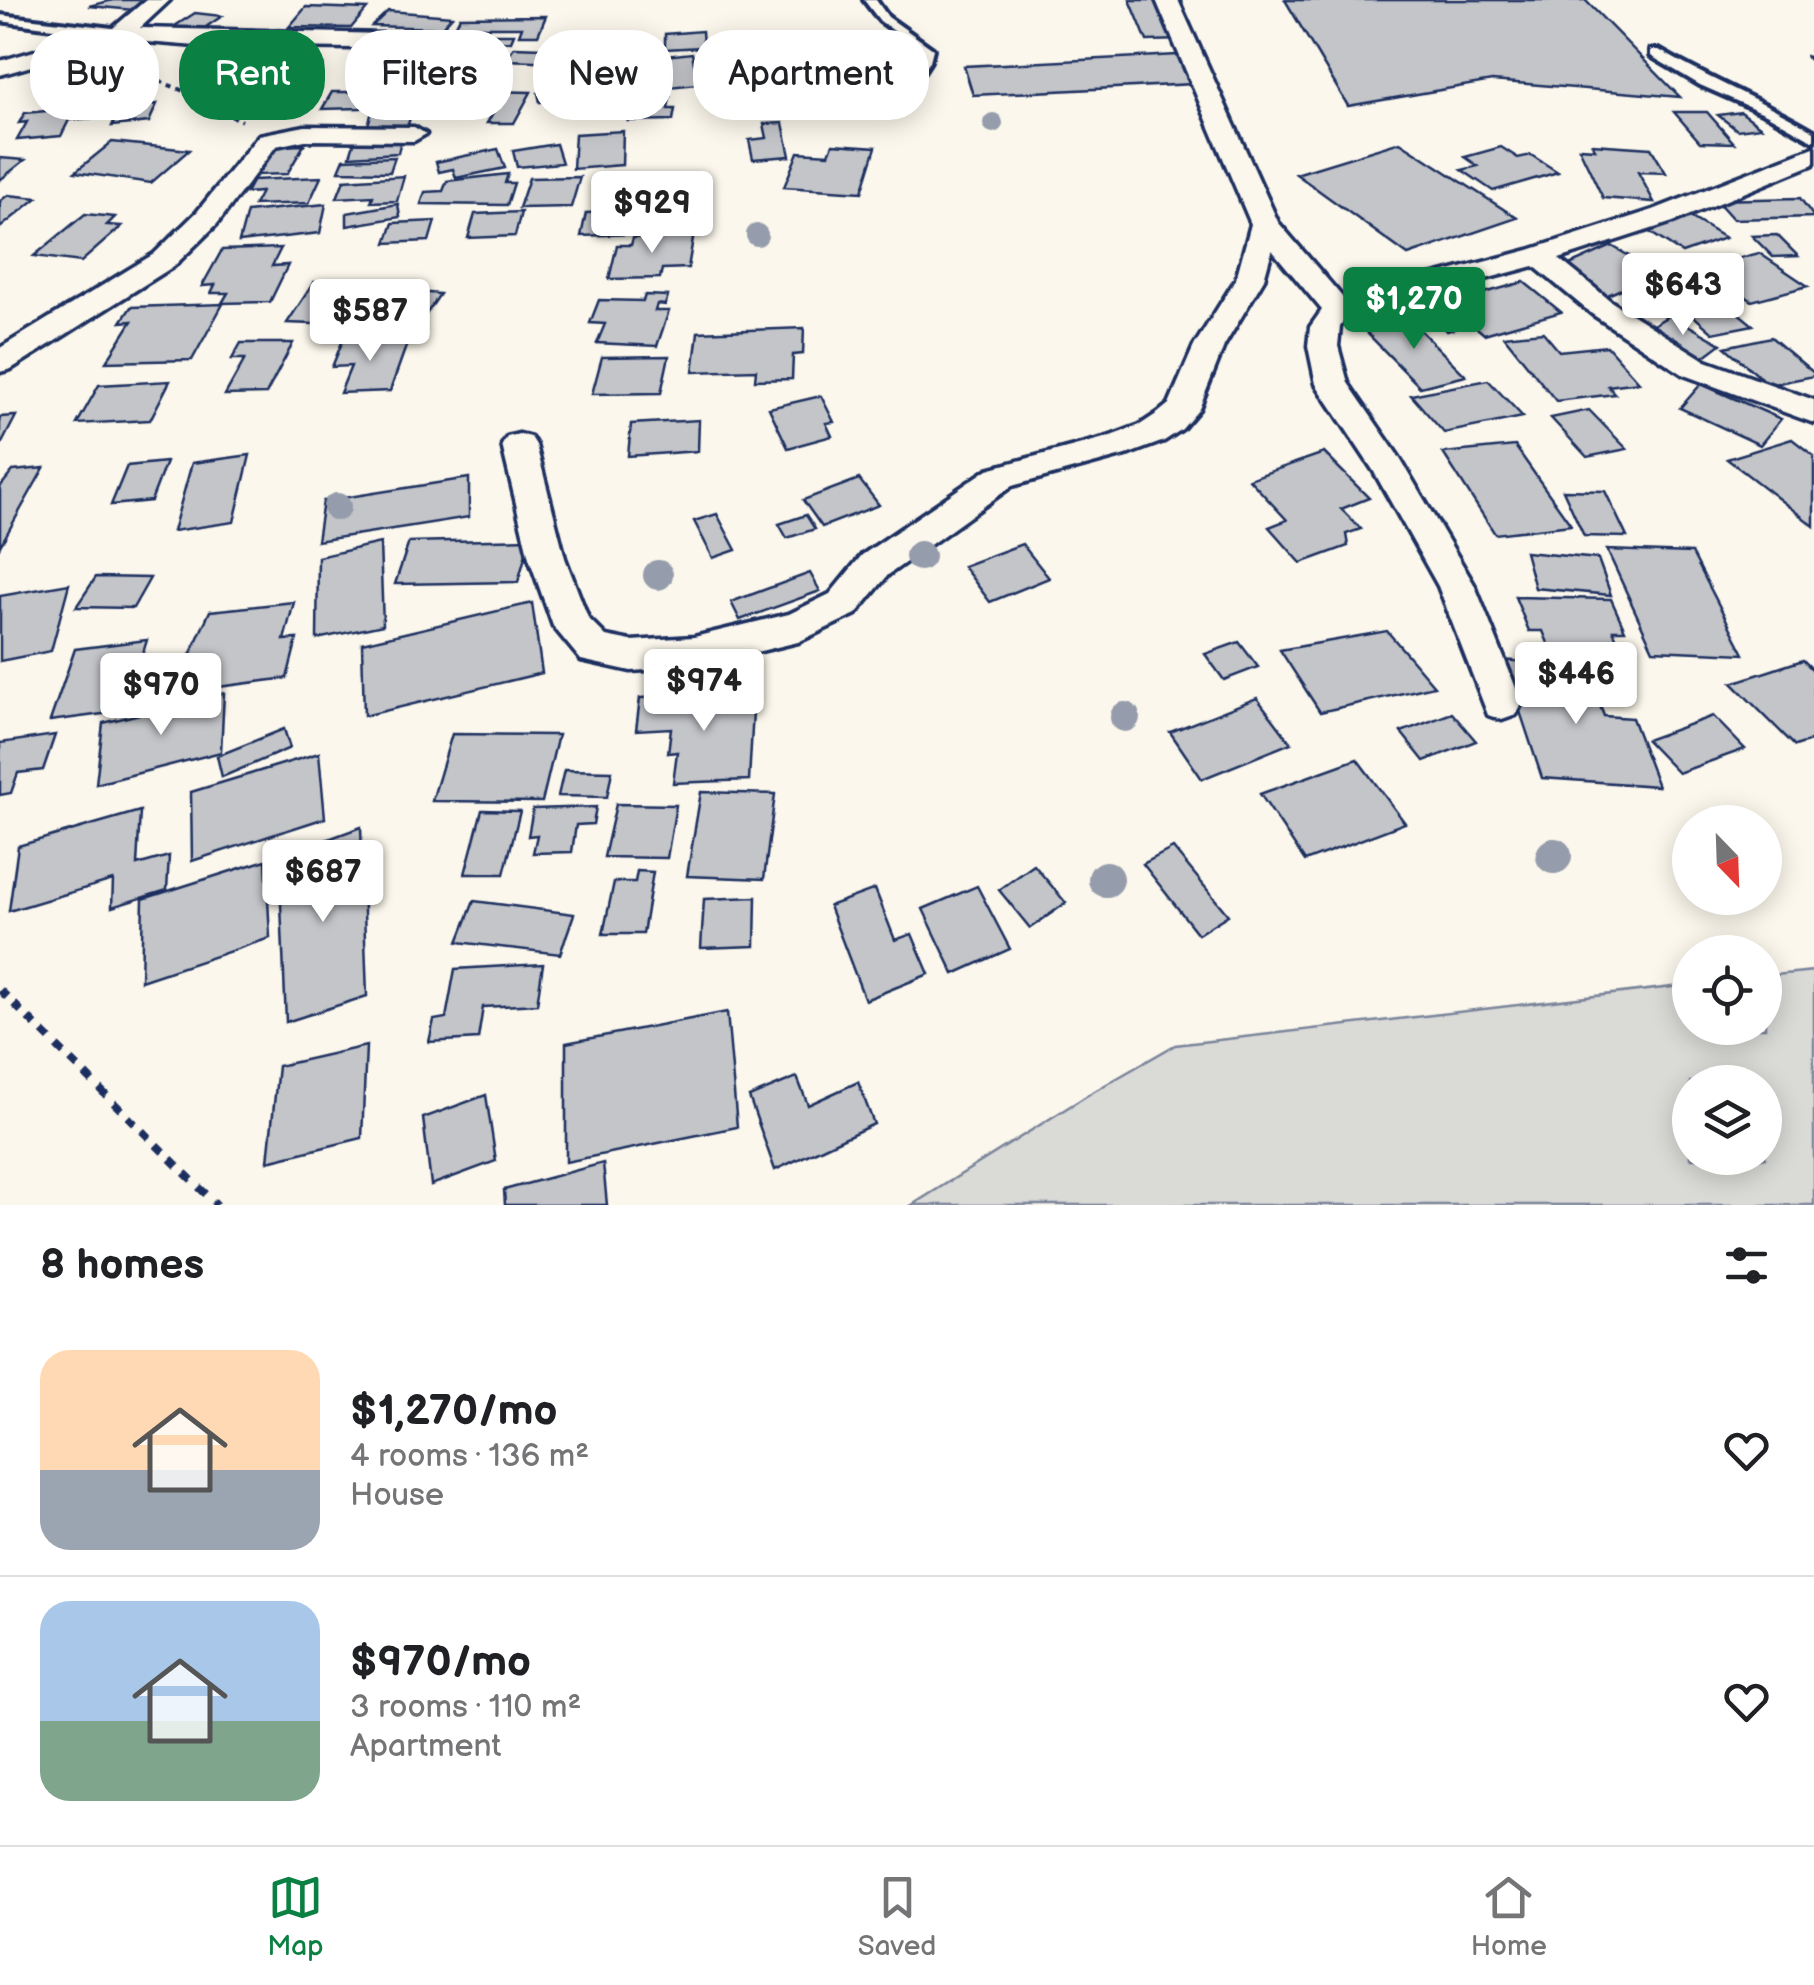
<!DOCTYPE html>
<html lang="en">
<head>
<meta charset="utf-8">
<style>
  body { margin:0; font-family:"Balsamiq Sans",sans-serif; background:#f6f6f6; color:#202124; height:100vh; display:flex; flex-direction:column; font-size:38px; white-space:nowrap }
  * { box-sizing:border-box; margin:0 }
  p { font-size:32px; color:#757577 }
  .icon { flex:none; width:55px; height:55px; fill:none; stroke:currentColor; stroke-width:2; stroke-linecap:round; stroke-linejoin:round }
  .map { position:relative; height:1205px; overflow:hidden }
  .sheet { display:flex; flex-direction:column; background:#fff; flex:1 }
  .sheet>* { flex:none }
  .guide { position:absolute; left:30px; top:30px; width:1000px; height:90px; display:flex; gap:20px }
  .needle { width:65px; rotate:157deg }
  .controls { position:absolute; left:1672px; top:805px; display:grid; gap:20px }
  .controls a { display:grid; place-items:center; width:110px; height:110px; border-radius:50%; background:#fff; box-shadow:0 5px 25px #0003; font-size:50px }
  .price { position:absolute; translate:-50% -85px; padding:0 22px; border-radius:10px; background:#fff; color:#222; font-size:32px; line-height:65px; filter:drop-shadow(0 2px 5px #0008) }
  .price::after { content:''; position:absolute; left:50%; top:60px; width:30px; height:22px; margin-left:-15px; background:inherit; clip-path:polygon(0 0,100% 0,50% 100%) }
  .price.current { background:#0b8043; color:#fff }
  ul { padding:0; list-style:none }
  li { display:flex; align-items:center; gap:30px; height:250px; padding:0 40px }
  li+li { border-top:2px solid #e0e0e0 }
  li span { display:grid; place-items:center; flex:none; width:280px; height:200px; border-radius:30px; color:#555 }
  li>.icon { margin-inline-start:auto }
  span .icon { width:120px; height:120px; fill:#fffc; stroke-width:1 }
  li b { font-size:42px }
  h2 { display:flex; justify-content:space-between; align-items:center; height:120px; padding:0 40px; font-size:42px }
  .tag { padding:0 35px; border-radius:40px; background:#fff; box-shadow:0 5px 25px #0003; font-size:35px; line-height:90px }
  .tag.current { background:#0b8043; color:#fff }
  .dock { display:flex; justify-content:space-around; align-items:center; height:140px; border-top:2px solid #e0e0e0; background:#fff; font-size:28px; color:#757577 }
  .dock a { display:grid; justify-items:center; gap:5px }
  .dock .current { color:#0b8043 }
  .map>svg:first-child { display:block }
</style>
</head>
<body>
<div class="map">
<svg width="1814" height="1205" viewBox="0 0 1814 1205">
  <rect width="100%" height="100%" fill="#fbf7ec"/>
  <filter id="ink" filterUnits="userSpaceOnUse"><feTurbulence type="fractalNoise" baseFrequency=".01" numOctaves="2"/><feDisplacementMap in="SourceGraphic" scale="20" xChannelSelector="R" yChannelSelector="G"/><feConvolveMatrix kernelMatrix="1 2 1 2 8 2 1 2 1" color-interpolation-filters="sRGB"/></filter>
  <g filter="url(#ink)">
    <path fill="#dadad7" stroke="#7a849a" stroke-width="2.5" fill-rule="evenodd" d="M1814,971V1205H912L1091,1093L1175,1045L1690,985V1028H1765V976ZM1690,1082H1765V1158H1690Z"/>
    <g fill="#c3c5c9" stroke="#1b2f5e" stroke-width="2.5">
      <path d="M113,0H147L134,10L89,6Z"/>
      <path d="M1130,0H1163L1182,40L1147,41Z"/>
      <path d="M1285,0H1585L1680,97L1492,81L1348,106Z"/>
      <path d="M306,7L367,9L351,28L289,27Z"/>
      <path d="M388,11L452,16L441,28L372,26Z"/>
      <path d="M195,13L222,16L194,35L167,31Z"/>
      <path d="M546,16L538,35H519L522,27H479L476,34H514L511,41L448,42L460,17Z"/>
      <path d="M702,31L703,47L665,49V34Z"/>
      <path d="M641,35L648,49L624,53L617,39Z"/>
      <path d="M514,47L570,49L562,62L505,60Z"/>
      <path d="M692,53L698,84L650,89L646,58Z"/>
      <path d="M755,55L757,78L737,79L736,56Z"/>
      <path d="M1177,55L1193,84L973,95L964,66Z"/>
      <path d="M80,60L85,95L54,101L52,79L40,81L38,68Z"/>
      <path d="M323,65L304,96H268L274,87H248L263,67Z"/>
      <path d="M582,86L585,95L540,102L538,93Z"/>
      <path d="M442,90L531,92L514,123H487L498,104L433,102Z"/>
      <path d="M332,92H369L361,108L322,109Z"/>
      <path d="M154,94L149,105L157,104L149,122L112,126L125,96Z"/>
      <path d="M778,94L776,106H727L730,95Z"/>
      <path d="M416,97L407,128L366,131L376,99Z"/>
      <path d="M670,97L668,109H675L673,120L628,121L634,98Z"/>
      <path d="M100,106L93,118L69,120L61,136L17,140L27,122L19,123L25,113Z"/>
      <path d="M1674,112H1707L1734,143L1700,142Z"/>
      <path d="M1741,112L1761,127L1737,130L1718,115Z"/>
      <path d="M783,123L790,156L753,159L749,140L767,138L764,124Z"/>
      <path d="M623,131L622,165L573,169L575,134Z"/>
      <path d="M402,136L398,153L350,156L355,140Z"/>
      <path d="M112,142L189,150L151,183L75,172Z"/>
      <path d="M1400,142L1517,218L1408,255L1296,174Z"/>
      <path d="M556,144L562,163L517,167L513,151Z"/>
      <path d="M833,144L876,147L862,192L784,187L798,152L829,154Z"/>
      <path d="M1592,144L1651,148L1666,173L1638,172L1654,202L1603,198L1579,148L1595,149Z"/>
      <path d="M304,145L287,174L256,175L274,146Z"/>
      <path d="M1501,147L1518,158L1531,155L1558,172L1493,191L1462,170L1478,166L1465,157Z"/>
      <path d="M498,149L505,168L456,178L453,169L439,172L436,162Z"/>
      <path d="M395,157L390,172L339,171L344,159Z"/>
      <path d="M0,158L25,160L0,180Z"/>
      <path d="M508,174L505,183H514L507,205L421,204L425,192L443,191L447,181Z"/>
      <path d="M404,176L397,201L371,202L373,196L337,198L344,180Z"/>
      <path d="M321,177L309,203L254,205L261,192L246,193L253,180Z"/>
      <path d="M580,177L571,207L519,208L529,178Z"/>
      <path d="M8,195L37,198L0,228V201Z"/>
      <path d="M1800,198L1814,217L1733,219L1716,200Z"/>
      <path d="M326,204L320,233L239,242L247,212Z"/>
      <path d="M398,204L400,217L347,226V213Z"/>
      <path d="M636,211L633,234L581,236L586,213Z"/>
      <path d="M521,212L515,236L468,238L475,214Z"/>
      <path d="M85,214L115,217L107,225L122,226L81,262L34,256Z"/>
      <path d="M1690,217L1725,238L1682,253L1648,231Z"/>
      <path d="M435,221L429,241L386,243L393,223Z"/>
      <path d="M694,233L688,268L662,269L660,278L609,279L617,245H631L633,238Z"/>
      <path d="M1777,235L1798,256L1773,257L1752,236Z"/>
      <path d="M1612,246L1658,273L1603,297L1558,270Z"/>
      <path d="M281,248L272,266L288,265L270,302L222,303L228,293H211L215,285L202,286L222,250Z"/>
      <path d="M1759,253L1808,286L1752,301L1705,267Z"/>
      <path d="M314,282L367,284L342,325L287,323Z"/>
      <path d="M1524,282L1561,312L1484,334L1448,303Z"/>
      <path d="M1705,286L1753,325L1713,333L1667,293Z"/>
      <path d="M407,291L440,294L412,335L377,331Z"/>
      <path d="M645,295L668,296L665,305L657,304L655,311H669L657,346L597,343L605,324L590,323L599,300L643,301Z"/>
      <path d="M1434,303L1463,326L1447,331L1418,308Z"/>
      <path d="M223,304L192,360L106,362L132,321L121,322L131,307Z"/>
      <path d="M1670,315L1721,344L1697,362L1643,331Z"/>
      <path d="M1407,317L1466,376L1420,387L1362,328Z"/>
      <path d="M804,328L803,354L793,355L792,379L755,380L756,370L693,372L698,332Z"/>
      <path d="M1543,332L1559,351L1607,346L1639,382L1608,386L1615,394L1556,401L1504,336Z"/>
      <path d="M1771,337L1814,373V376L1769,385L1725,347Z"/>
      <path d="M409,338L390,391L340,393L351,366L332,367L343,340Z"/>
      <path d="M241,343H293L266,394L225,395L245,359H232Z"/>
      <path d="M669,356L661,393L592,394L602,357Z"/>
      <path d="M1488,380L1523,417L1444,433L1411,395Z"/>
      <path d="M170,381L150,420L77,424L99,385Z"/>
      <path d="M1701,384L1781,419L1760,445L1680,408Z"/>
      <path d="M821,396L834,422L826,423L832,436L788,448L769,408Z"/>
      <path d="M1589,410L1627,449L1587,457L1551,418Z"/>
      <path d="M16,416L1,445H0V417Z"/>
      <path d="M699,420L698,451L628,456L631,424Z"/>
      <path d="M1792,439L1814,456V526L1727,459Z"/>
      <path d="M1515,446L1539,480L1571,525L1495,534L1443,453Z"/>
      <path d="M1324,453L1369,498L1341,509L1361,529L1346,534L1348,546L1301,563L1269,527L1287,520L1249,479Z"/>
      <path d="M250,455L234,522L173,531L192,463Z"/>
      <path d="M166,462L151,501L111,505L127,466Z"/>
      <path d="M44,468L0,546V487L13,471Z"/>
      <path d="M469,478V517L317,541L323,501Z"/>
      <path d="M859,479L879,505L822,527L803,500Z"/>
      <path d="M1563,490L1605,491L1627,537L1584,536Z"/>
      <path d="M717,514L736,550L713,558L694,521Z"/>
      <path d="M806,515L815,529L787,538L779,524Z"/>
      <path d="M530,539L518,582L395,584L409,542Z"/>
      <path d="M380,543L383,625L317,639L318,557Z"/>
      <path d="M1022,544L1049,578L990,602L963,566Z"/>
      <path d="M1607,550L1692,553L1744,654L1653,650Z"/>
      <path d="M1525,552L1598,559L1611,595L1535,588Z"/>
      <path d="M810,573L820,591L740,620L731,602Z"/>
      <path d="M96,577L150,578L133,608L76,607Z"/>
      <path d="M69,584L51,651L0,661V596Z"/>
      <path d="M1515,597L1611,599L1625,630H1613L1621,648L1588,647L1594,661L1555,660L1543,631H1529Z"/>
      <path d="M294,602L284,640L297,639L287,678L173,693L210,611Z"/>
      <path d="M532,603L542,673L364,716L362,643Z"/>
      <path d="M1387,631L1434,686L1320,712L1280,650Z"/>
      <path d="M147,640L125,711L50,721L75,649Z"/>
      <path d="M1239,642L1258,667L1224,680L1205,654Z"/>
      <path d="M1503,660L1585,667L1604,716L1632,718L1658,786L1542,778Z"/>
      <path d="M1803,660L1814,671V740L1795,746L1732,683Z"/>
      <path d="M224,693L221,752L96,784L103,723Z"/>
      <path d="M754,694L749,780L673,783L677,752L668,753L671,728L636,730L640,698Z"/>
      <path d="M1257,698L1291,743L1202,779L1170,732Z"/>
      <path d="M1452,713L1476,741L1424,761L1401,732Z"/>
      <path d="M1713,716L1745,749L1678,773L1646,740Z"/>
      <path d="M284,729L290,748L222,777L217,756Z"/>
      <path d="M452,734L558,735L542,802L432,801Z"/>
      <path d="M55,735L43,770L18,773L11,793L0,795V743Z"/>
      <path d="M319,753L325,818L192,861L191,792Z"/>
      <path d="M1357,759L1405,823L1305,861L1260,794Z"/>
      <path d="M564,770L612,771L607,797L558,796Z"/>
      <path d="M701,792L775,794L764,879L687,876Z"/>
      <path d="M616,804L676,805L667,858L604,857Z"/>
      <path d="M596,807L593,824L576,825L572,852L533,853L537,835L528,836L533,809Z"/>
      <path d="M482,810L520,811L504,874H465Z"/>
      <path d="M140,811L137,865L169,856L167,890L112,907L113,880L9,911L18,846Z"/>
      <path d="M361,827L367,996L286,1022L279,857Z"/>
      <path d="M1173,848L1228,915L1198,934L1143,864Z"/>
      <path d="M266,860L270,938L141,981L143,899Z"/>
      <path d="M1034,865L1066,903L1030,928L999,890Z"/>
      <path d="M637,871L653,872L643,934H603L614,882H635Z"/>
      <path d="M977,886L1010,949L954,974L923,909Z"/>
      <path d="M875,889L895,940L912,934L929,974L865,1000L829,906Z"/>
      <path d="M756,897L755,946L701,948L704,899Z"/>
      <path d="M474,901L574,914L560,954L458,942Z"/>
      <path d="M543,964L537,1004L483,1007L478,1039L429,1042L434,1020L446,1018L455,969Z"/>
      <path d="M727,1012L737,1127L566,1162V1043Z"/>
      <path d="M366,1046L362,1138L268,1161L278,1066Z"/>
      <path d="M797,1077L808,1105L858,1082L874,1124L775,1170L749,1097Z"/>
      <path d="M486,1095L496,1161L431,1185L423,1118Z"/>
      <path d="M603,1163L607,1205H505L504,1190Z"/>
    </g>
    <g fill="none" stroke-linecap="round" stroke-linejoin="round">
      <g stroke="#1b2f5e" stroke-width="8">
        <g id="lane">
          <path d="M864,0H876L888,17L933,49L930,61L912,89L902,86L918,61L921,50L880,21Z"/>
          <path d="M0,15L121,29L127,33L121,37L0,21Z"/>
          <path d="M1651,50H1659C1710,80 1764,101 1814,131V141L1766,114L1700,85L1651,56Z"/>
        </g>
      </g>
      <g stroke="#1b2f5e" stroke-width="7">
        <g id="street">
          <path d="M146,0H170L140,28L425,35L436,42L425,49L196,46L122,40L0,75V61L113,28Z"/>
          <path d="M1156,0H1178L1278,222L1344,299L1529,250L1653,210L1814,147V164L1673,222L1559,259L1612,302L1706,361L1814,400V423L1684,375L1592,314L1534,266L1347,316L1340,327L1338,346L1348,383L1399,457L1475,586L1522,703L1516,715L1502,720L1488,715L1438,586L1373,470L1316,384L1308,346L1310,327L1322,310L1272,250L1264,279L1224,346L1199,409L1182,429L1164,441L1129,454L1012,486L888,575L856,614L798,642L694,667L631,671L581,660L553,626L529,558L502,445L507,437L519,434L531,437L536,445L565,558L588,618L606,636L631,641L694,637L789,614L830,594L862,555L988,469L1108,437L1140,425L1158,413L1169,404L1194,346L1236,279L1251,224Z"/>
          <path d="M305,126L414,127L426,134L414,141L305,140L276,146L217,224L174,266L11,369L0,372V348L154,254L197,212L259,135Z"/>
        </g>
      </g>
      <g stroke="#1b2f5e" stroke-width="4" stroke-dasharray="5 5" stroke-linecap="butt">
        <path d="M1814,48L1807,56L1814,67"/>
        <path d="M122,67L177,88L242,121"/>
      </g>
      <path stroke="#1b2f5e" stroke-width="8" stroke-dasharray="10 10" stroke-linecap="butt" d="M0,990L217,1205"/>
      <use href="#lane" fill="#fbf7ec" fill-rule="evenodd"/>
      <use href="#street" fill="#fbf7ec" fill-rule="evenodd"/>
    </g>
    <g fill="#959cab">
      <circle cx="827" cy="59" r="9"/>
      <circle cx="582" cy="61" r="9"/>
      <circle cx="902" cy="67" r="9"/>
      <circle cx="993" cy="123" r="10"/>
      <circle cx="691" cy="196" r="10"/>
      <circle cx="757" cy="235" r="11"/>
      <circle cx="337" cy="507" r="14"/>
      <circle cx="920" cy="556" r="15"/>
      <circle cx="658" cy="575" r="15"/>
      <circle cx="1125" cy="717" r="15"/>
      <circle cx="1554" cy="856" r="18"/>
      <circle cx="1106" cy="879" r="18"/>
    </g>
  </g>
</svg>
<div class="controls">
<a><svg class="needle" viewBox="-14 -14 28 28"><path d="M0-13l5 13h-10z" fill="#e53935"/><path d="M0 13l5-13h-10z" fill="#757577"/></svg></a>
<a><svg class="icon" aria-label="locate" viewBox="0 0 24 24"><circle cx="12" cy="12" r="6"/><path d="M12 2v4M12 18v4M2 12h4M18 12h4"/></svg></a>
<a><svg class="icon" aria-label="layers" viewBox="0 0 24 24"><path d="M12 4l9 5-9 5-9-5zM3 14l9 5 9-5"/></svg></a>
</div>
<b class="price" style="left:652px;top:256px">$929</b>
<b class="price" style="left:1683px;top:338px">$643</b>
<b class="price current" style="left:1414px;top:352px">$1,270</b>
<b class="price" style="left:370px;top:364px">$587</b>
<b class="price" style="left:1576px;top:727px">$446</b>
<b class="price" style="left:704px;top:734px">$974</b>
<b class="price" style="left:161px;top:738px">$970</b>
<b class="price" style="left:323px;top:925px">$687</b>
<div class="guide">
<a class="tag">Buy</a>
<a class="tag current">Rent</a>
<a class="tag">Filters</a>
<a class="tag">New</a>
<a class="tag">Apartment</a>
</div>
</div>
<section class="sheet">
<h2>8 homes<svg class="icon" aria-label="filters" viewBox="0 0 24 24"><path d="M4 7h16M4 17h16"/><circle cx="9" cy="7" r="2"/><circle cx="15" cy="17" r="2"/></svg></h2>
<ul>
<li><span style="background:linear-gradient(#ffd9b3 60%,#9aa5b1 0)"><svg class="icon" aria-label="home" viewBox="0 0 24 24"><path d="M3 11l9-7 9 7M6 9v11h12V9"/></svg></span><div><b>$1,270/mo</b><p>4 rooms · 136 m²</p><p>House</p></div><svg class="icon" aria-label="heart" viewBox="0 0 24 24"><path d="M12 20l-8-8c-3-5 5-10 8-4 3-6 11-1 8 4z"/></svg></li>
<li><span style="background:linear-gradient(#a9c7e8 60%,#7fa58c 0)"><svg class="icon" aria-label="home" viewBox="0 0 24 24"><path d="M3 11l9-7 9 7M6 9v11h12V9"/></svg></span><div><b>$970/mo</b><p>3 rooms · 110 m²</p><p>Apartment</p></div><svg class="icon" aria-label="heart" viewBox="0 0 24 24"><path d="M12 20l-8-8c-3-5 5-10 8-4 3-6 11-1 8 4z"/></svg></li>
</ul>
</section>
<nav class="dock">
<a class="current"><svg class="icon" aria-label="map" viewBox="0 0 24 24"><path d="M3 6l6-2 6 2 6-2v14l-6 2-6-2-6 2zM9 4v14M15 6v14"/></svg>Map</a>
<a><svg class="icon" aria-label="saved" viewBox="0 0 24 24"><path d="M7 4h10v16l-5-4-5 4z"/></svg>Saved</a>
<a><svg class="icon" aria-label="home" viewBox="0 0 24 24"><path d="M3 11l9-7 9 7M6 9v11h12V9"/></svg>Home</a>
</nav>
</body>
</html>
